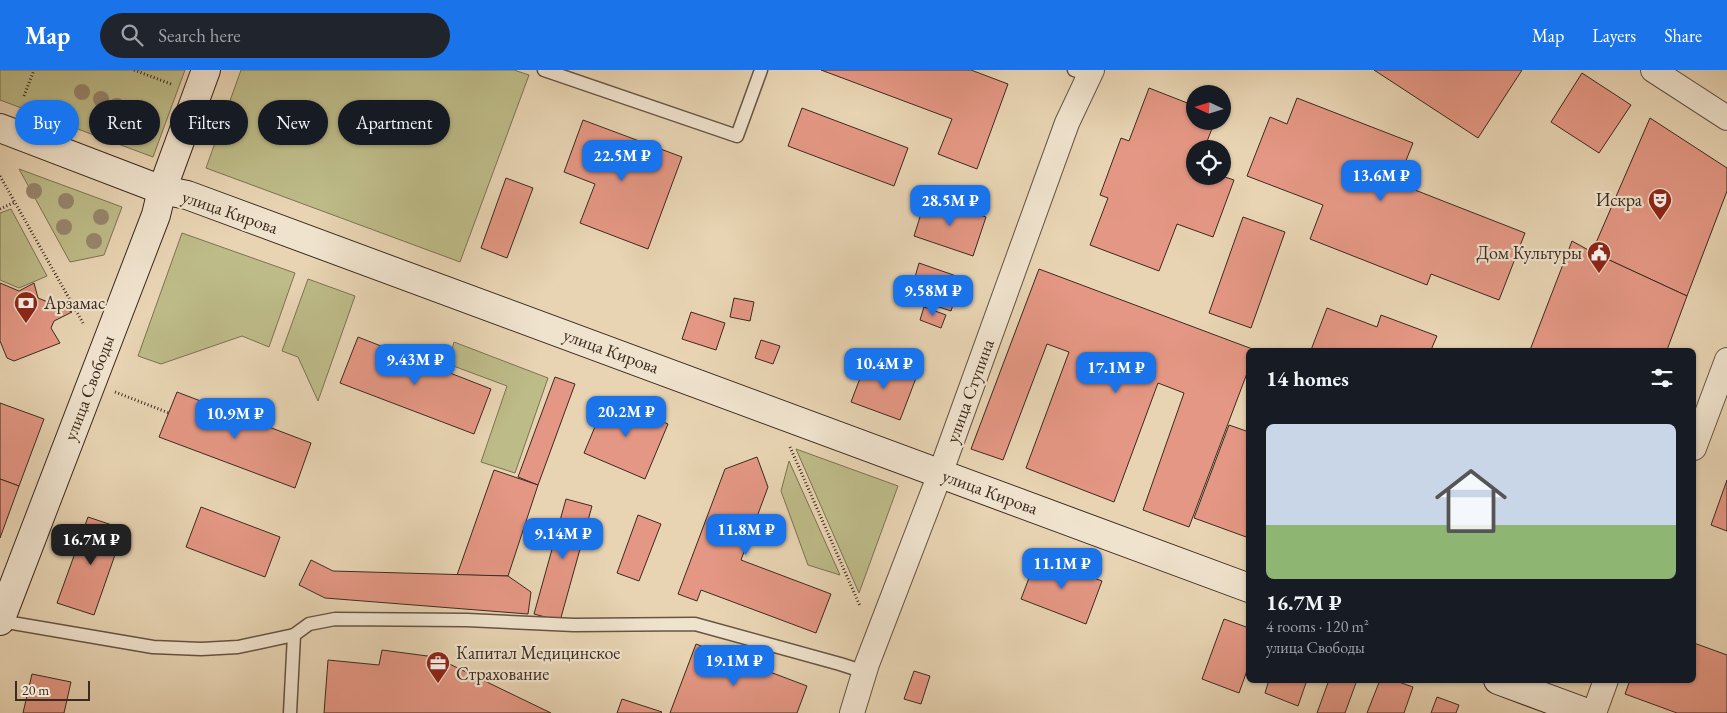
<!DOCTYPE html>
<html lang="en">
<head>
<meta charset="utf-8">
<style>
  body { margin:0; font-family:"EB Garamond",serif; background:#20242c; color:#f1f3f6; height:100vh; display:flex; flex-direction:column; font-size:19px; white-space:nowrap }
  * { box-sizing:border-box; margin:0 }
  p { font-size:16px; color:#9ea1a6 }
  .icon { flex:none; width:28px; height:28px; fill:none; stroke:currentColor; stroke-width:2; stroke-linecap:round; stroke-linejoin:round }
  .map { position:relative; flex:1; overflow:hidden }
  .sheet { position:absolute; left:1246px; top:278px; width:450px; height:335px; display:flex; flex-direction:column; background:#171b24; border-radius:8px; box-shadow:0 1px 4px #0004 }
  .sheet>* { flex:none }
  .guide { position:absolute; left:15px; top:30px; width:475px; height:45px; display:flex; gap:10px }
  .needle { width:32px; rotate:274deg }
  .controls { position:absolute; left:1186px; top:15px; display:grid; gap:10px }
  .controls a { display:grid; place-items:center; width:45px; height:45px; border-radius:50%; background:#171b24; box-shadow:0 1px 4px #0004; font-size:25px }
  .scale { position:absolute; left:15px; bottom:12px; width:75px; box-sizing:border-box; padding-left:5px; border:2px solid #3b2a1f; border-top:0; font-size:14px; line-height:18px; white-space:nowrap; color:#3b2a1f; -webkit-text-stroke:4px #f0e3ce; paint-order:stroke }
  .price { position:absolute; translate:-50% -42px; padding:0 11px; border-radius:10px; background:#1a73e8; color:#fff; font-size:16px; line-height:32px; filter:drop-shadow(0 1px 2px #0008) }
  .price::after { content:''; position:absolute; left:50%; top:30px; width:15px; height:11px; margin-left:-8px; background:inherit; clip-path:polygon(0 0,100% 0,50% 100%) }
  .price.active { background:#222; color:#fff }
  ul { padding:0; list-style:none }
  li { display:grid; align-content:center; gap:10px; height:265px; padding:0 20px }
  li span { display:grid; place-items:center; height:155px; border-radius:8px; color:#555 }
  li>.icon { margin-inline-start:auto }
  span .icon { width:90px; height:90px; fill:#fffc; stroke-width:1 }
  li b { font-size:21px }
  h2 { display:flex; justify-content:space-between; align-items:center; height:60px; padding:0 20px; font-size:21px }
  .pill { padding:0 18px; border-radius:22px; background:#171b24; box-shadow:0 1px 4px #0004; font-size:18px; line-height:45px }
  .pill.active { background:#1a73e8; color:#fff }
  header { display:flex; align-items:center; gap:30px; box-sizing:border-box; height:70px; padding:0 25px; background:#1a73e8; color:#fff }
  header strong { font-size:24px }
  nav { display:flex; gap:28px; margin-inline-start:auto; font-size:18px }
  .search { width:350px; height:45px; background:#20242c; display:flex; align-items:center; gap:12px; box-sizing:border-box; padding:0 18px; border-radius:28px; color:#9ea1a6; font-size:19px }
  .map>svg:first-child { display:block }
</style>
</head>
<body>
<header>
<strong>Map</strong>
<div class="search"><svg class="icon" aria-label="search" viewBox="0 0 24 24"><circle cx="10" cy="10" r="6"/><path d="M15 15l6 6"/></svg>Search here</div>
<nav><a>Map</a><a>Layers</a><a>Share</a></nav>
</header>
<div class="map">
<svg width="1727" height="643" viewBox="0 0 1727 643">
  <rect width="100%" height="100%" fill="#e8d4b3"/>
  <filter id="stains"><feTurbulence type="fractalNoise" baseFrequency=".004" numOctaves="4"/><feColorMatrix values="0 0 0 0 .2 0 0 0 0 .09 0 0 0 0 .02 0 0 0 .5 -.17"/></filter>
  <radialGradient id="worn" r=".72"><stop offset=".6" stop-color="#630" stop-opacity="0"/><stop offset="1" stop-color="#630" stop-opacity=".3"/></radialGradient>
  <g fill="#bdbb88" stroke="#7c7254">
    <path d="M0,0H185L153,87L0,30Z"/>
    <path d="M241,0H514L529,5L460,192L206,98Z"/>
    <path d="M19,99L122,137L104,185L70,192Z"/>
    <path d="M11,139L47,206L19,218L0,210V143Z"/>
    <path d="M182,163L295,203L269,277L242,266L161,294L138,286Z"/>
    <path d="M308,209L355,226L318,331L298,287L282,281Z"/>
    <path d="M454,272L548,308L515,403L481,392L507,316L448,294Z"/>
    <path d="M796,379L898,416L859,523Z"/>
    <path d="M789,391L840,505L808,495L781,421Z"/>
  </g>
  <g fill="#e49784" stroke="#3b2a1f">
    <path d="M821,0H971L1008,14L977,99L938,84L952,49Z"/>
    <path d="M1374,0H1522L1478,68Z"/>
    <path d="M1582,3L1631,35L1599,83L1551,52Z"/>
    <path d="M1149,18L1195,36V51H1215L1204,79H1195V106H1222L1234,110L1213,167L1177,154L1159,201L1090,175L1108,128L1100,125L1121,68L1129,71Z"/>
    <path d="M1297,28L1413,73L1397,113L1525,163L1499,230L1431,204L1427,215L1310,169L1323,135L1247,106L1270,47L1287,54Z"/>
    <path d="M802,38L908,78L894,116L788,76Z"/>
    <path d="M1650,48L1727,98V121L1687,226L1592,182Z"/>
    <path d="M583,50L682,87L648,179L580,153L595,114L564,102Z"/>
    <path d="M506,108L533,118L507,188L481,178Z"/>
    <path d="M926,128L986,147L973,186L914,166Z"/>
    <path d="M1243,147L1285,162L1251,258L1209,243Z"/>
    <path d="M1572,171L1592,182L1687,226L1667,280H1530Z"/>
    <path d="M919,193L962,208L951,241L930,234L932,229L918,224L920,216L913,214Z"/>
    <path d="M1039,199L1255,280H1249V298L1189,457L1143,440L1184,323L1158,313L1114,432L1026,398L1069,282L1047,274L1003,390L971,379Z"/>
    <path d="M0,213L19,221L34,213L38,228L72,242L54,251L51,258L60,273L14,291L7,288L0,271Z"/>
    <path d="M734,228L754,232L750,251L730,247Z"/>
    <path d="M924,237L946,245L941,258L920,250Z"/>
    <path d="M1327,238L1377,257L1381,245L1437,266L1431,280H1311Z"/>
    <path d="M691,242L725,253L716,280L682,269Z"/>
    <path d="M358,267L491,319L474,364L340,313Z"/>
    <path d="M761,270L780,276L773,294L755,288Z"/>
    <path d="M867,290L916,308L900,350L851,332Z"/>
    <path d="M555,307L575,314L538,415L518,407Z"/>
    <path d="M177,322L311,373L295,418L159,367Z"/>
    <path d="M607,328L668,354L645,409L584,383Z"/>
    <path d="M0,333L44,349L19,416L0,409Z"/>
    <path d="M1229,355L1249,362V468L1194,448Z"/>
    <path d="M757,387L768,417L741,490L831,524L816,563L701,520L697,531L678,524L725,399Z"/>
    <path d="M494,400L538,415L508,506L457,505Z"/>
    <path d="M0,409L19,416L0,468Z"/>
    <path d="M1727,410V461L1711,455Z"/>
    <path d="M566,429L592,436L560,551L534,544Z"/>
    <path d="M201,437L280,467L265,507L186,477Z"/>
    <path d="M638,445L661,454L639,511L617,503Z"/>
    <path d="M88,447L124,459L94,545L57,533Z"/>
    <path d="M1037,487L1102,511L1086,554L1021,529Z"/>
    <path d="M311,490L333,501L508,506L531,522L528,544L325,528L299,515Z"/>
    <path d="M1224,549L1249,558V595L1239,623L1202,609Z"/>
    <path d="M1694,573L1727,585V643H1677L1625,624L1630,610H1694Z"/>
    <path d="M696,574L807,616L797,643H670Z"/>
    <path d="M382,580L435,587L551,643H324L328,590L379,595Z"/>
    <path d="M914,601L930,606L921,634L904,629Z"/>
    <path d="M32,604L71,612L64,643H23Z"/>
    <path d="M1269,610H1307L1298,636L1265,623Z"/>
    <path d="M1329,610H1357L1345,643H1317Z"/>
    <path d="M1380,610H1393L1413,617L1404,643H1367Z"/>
    <path d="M1437,627L1459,635L1456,643H1431Z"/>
    <path d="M622,629L662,642L661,643H617Z"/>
  </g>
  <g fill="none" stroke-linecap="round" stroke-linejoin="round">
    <g stroke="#665444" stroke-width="15">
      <g id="lane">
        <path d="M544,0L737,66L761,0"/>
        <path d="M1074,0L1089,5"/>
        <path d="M0,551L153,577L201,579L238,577L294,565L290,643"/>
        <path d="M294,565L309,554L335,549L467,550L574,555L695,554L840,594L865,602"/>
      </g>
    </g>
    <g stroke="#665444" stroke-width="26">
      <g id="street">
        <path d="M1653,0L1727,48"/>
        <path d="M1694,378L1727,290"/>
        <path d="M852,643L867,594L940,404L1067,53L1092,0"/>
        <path d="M1594,643L1606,610"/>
      </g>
    </g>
    <g stroke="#3b2a1f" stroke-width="30">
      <g id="secondary">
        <path d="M0,58L162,120L187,125L1249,518"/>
        <path d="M0,551L156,145L162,120L206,0"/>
        <path d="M1498,610L1587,643"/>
      </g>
    </g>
    <g stroke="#3b2a1f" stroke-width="3" stroke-dasharray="1 2.5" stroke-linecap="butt">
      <path d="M134,0L171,14"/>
      <path d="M24,26L34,0"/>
      <path d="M0,106L83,253"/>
      <path d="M0,139L15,132"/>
      <path d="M115,322L169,343"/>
      <path d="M241,346L245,331"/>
      <path d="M790,377L860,536"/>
    </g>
    <use href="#lane" stroke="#f0e3ce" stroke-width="12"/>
    <use href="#street" stroke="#f0e3ce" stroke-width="24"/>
    <use href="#secondary" stroke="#f0e3ce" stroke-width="28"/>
  </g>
  <g fill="#97866d">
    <circle cx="82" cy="22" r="8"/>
    <circle cx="101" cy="29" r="8"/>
    <circle cx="117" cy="36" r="8"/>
    <circle cx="34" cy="121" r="8"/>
    <circle cx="66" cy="131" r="8"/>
    <circle cx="101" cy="147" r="8"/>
    <circle cx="64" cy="157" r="8"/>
    <circle cx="94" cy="171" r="8"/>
  </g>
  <defs>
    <g id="theatre-pin" transform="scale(1.25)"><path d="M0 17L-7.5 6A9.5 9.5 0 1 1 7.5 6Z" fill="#8f2418" stroke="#f0e3ce"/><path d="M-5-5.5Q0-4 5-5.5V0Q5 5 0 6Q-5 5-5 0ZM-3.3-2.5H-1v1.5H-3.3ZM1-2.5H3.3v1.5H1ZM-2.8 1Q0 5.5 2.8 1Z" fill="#fff"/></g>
    <g id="civic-pin" transform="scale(1.25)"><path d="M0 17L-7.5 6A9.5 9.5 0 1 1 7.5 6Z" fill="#8f2418" stroke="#f0e3ce"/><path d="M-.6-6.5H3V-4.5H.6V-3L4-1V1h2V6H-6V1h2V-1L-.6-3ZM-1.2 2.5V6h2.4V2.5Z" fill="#fff"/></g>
    <g id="bank-pin" transform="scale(1.25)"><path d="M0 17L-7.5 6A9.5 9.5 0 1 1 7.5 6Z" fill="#8f2418" stroke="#f0e3ce"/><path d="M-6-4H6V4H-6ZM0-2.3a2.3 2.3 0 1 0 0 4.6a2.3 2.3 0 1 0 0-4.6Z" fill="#fff"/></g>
    <g id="office-pin" transform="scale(1.25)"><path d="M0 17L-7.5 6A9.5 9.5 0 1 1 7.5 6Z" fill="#8f2418" stroke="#f0e3ce"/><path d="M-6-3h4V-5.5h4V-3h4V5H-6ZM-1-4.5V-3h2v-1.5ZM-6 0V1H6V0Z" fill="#fff"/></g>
  </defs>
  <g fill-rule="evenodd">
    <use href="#theatre-pin" x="1660" y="130"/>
    <use href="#civic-pin" x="1599" y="183"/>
    <use href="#bank-pin" x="26" y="233"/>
    <use href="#office-pin" x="438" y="593"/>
  </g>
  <g text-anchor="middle" stroke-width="4.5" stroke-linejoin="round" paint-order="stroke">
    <g font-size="18" fill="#3b2a1f" stroke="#f0e3ce" text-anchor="end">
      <text x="1642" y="136">Искра</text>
      <text x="1582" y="189">Дом Культуры</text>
      <text x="44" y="239" text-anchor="start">Арзамас</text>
      <text x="456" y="589" text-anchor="start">Капитал Медицинское<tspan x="456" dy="21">Страхование</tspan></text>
    </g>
    <g font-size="18" fill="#3b2a1f" stroke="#f0e3ce">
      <text transform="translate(230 142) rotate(19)" y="6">улица Кирова</text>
      <text transform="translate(611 281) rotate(20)" y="6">улица Кирова</text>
      <text transform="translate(89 318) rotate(-69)" y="6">улица Свободы</text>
      <text transform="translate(970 321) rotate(-70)" y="6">улица Ступина</text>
      <text transform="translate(990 422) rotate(20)" y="6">улица Кирова</text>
    </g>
  </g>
  <rect width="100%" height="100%" filter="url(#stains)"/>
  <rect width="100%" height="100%" fill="url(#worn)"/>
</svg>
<div class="controls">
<a><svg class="needle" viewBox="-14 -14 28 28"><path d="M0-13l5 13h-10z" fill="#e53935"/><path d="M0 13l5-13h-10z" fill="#9ea1a6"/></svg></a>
<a><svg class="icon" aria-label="locate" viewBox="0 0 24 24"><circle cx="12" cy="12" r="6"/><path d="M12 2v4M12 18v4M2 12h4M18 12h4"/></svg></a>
</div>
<div class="scale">20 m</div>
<b class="price" style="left:622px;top:112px">22.5M ₽</b>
<b class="price" style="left:1381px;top:132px">13.6M ₽</b>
<b class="price" style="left:950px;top:157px">28.5M ₽</b>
<b class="price" style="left:933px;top:247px">9.58M ₽</b>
<b class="price" style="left:415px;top:316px">9.43M ₽</b>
<b class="price" style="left:884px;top:320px">10.4M ₽</b>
<b class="price" style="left:1116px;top:324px">17.1M ₽</b>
<b class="price" style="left:626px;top:368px">20.2M ₽</b>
<b class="price" style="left:235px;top:370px">10.9M ₽</b>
<b class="price" style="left:746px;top:486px">11.8M ₽</b>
<b class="price" style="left:563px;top:490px">9.14M ₽</b>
<b class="price active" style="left:91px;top:496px">16.7M ₽</b>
<b class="price" style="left:1062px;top:520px">11.1M ₽</b>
<b class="price" style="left:734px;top:617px">19.1M ₽</b>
<div class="guide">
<a class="pill active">Buy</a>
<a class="pill">Rent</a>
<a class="pill">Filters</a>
<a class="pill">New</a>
<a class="pill">Apartment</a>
</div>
<section class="sheet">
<h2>14 homes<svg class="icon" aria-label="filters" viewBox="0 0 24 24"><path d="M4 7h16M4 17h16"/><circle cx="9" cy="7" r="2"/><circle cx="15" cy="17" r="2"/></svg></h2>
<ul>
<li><span style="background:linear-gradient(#c9d6e8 65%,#8fb573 0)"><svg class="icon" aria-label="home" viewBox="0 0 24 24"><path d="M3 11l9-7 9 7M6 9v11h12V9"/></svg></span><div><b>16.7M ₽</b><p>4 rooms · 120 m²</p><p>улица Свободы</p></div></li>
</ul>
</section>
</div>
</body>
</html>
